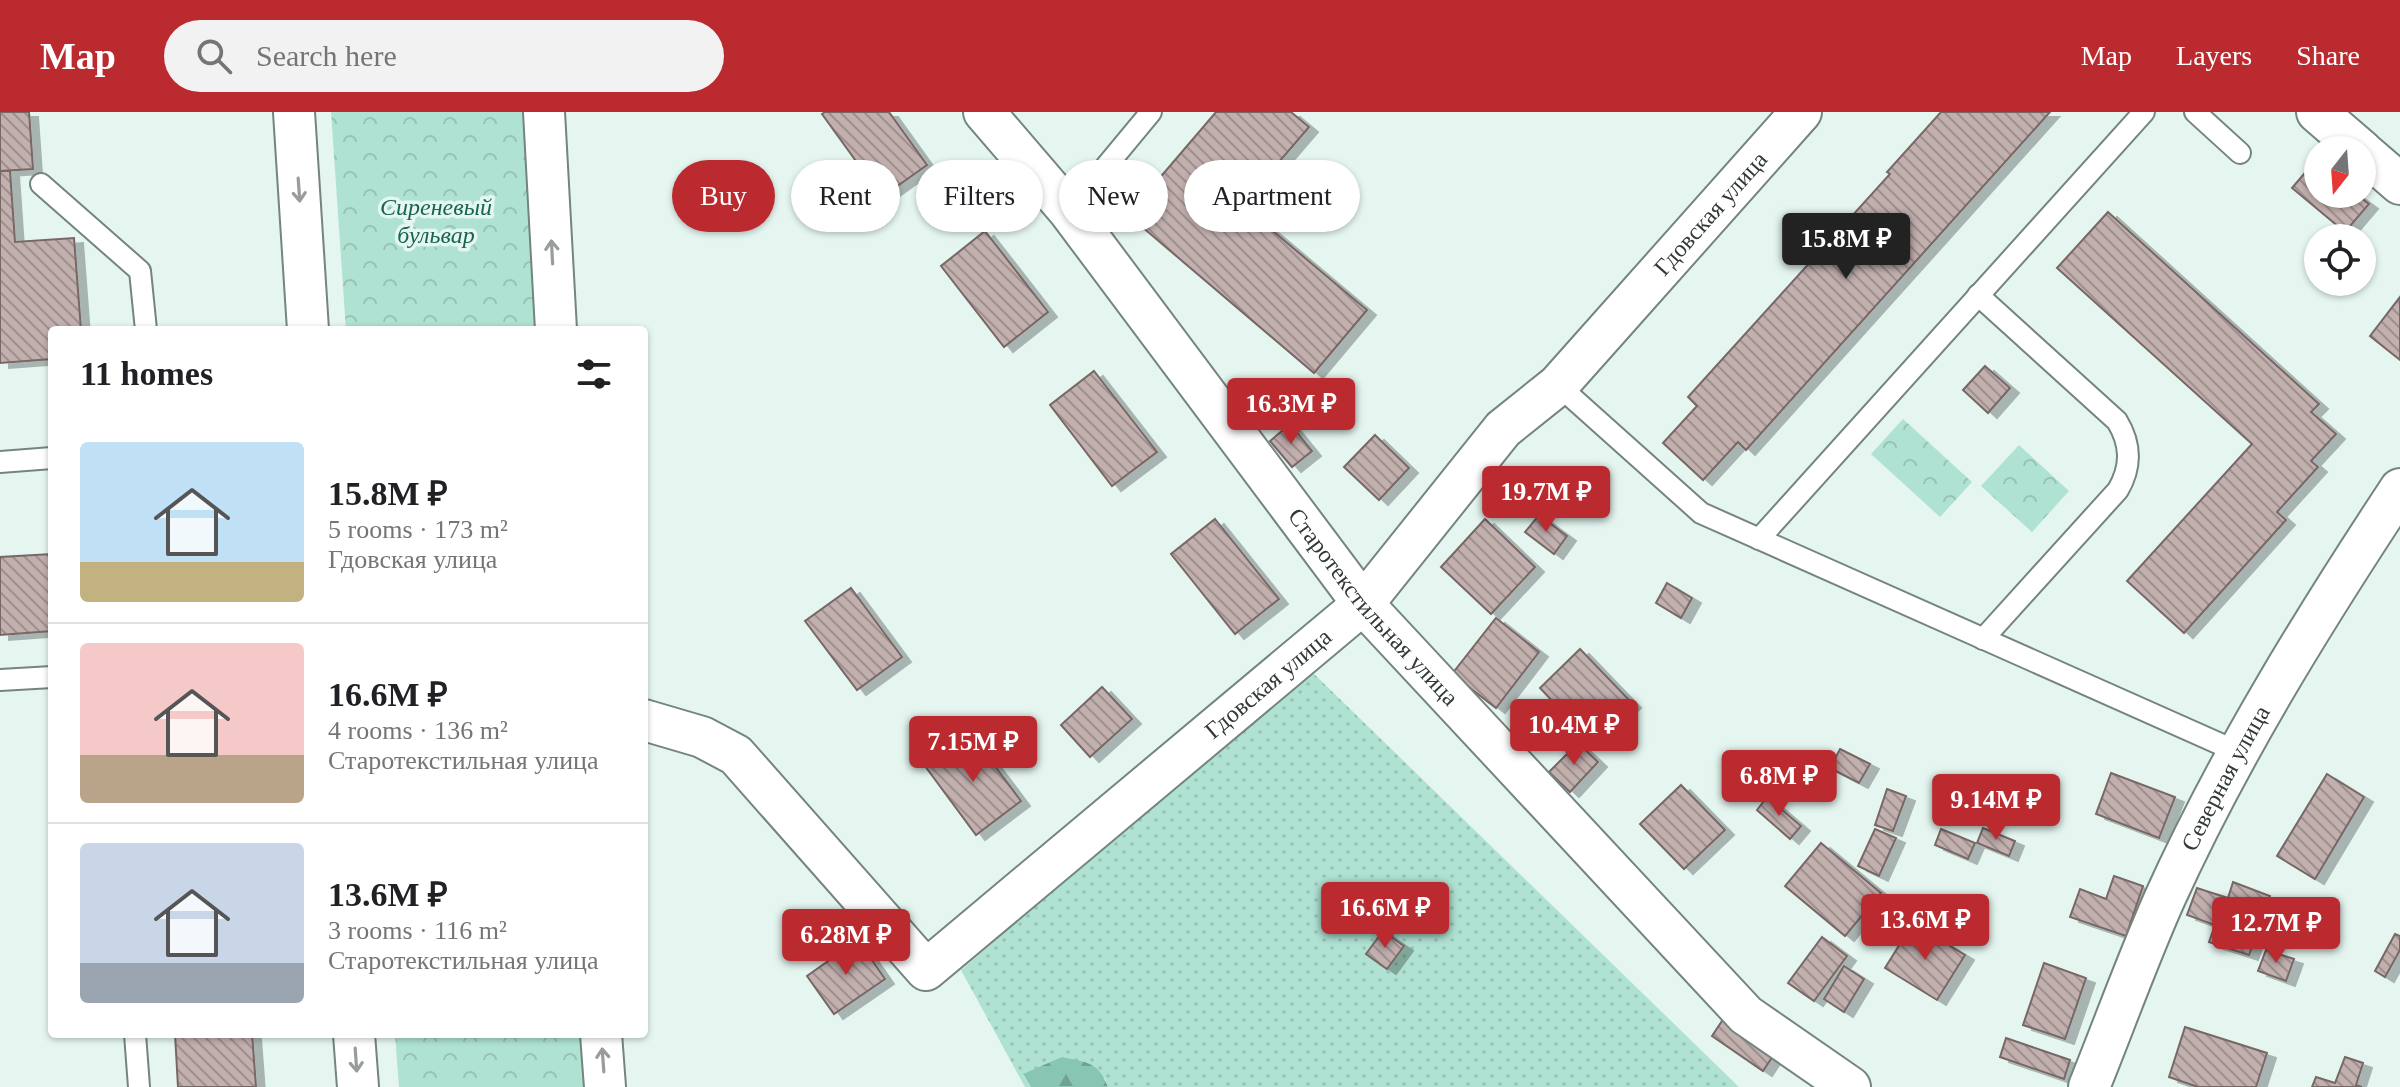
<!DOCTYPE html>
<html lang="en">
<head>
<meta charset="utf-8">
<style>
  body { margin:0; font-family:"Times New Roman",serif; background:#f2f2f2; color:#202124; height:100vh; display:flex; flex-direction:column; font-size:30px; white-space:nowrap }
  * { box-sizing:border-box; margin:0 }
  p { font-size:26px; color:#757577 }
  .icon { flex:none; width:44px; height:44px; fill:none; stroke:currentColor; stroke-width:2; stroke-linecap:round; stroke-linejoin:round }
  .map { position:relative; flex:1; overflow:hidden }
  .sheet { position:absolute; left:48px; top:214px; width:600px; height:712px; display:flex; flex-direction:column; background:#fff; border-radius:8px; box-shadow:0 2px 6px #0004 }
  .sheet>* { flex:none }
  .top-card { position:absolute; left:672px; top:48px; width:760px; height:72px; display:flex; gap:16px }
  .needle { width:52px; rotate:197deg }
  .fabs { position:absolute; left:2304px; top:24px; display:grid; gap:16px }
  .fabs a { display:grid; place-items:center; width:72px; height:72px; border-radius:50%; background:#fff; box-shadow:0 2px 6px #0004; font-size:40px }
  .price { position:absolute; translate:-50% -68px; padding:0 18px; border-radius:8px; background:#ba2a2f; color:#fff; font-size:26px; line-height:52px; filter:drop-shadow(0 2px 4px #0008) }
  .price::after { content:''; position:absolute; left:50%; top:48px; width:24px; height:18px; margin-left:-12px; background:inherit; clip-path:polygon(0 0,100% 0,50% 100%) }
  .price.current { background:#222; color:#fff }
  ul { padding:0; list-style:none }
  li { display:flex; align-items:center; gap:24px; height:200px; padding:0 32px }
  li+li { border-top:2px solid #e0e0e0 }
  li span { display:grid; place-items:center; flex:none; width:224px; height:160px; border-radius:8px; color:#555 }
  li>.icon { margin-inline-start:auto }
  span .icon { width:96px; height:96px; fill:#fffc; stroke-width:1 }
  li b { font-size:34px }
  h2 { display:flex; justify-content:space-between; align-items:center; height:96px; padding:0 32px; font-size:34px }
  .tag { padding:0 28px; border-radius:36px; background:#fff; box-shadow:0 2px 6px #0004; font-size:28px; line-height:72px }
  .tag.current { background:#ba2a2f; color:#fff }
  header { display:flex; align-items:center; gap:48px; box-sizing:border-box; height:112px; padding:0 40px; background:#ba2a2f; color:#fff }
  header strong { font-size:38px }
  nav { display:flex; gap:44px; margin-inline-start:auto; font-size:28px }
  .search { width:560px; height:72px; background:#f2f2f2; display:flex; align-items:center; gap:20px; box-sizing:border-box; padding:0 28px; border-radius:44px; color:#757577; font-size:30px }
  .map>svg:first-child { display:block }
</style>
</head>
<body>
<header>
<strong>Map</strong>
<div class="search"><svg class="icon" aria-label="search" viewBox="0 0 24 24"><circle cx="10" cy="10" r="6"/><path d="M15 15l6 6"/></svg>Search here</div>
<nav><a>Map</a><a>Layers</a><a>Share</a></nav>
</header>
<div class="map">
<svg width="2400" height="975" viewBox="0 0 2400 975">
  <defs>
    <pattern id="grass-dots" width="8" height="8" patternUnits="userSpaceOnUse" patternTransform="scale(2)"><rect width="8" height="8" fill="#afe2d2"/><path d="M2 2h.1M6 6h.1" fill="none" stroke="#97c3b5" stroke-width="1.8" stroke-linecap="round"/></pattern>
    <pattern id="forest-firs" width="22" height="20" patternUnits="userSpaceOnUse" patternTransform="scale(2)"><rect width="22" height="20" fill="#89c5b3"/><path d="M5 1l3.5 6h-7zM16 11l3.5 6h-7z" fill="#71a192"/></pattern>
    <pattern id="park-crowns" width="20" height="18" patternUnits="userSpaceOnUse" patternTransform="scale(2)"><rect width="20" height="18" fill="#afe2d2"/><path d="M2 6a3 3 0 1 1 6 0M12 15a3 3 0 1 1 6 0" fill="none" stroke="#97c3b5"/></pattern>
    <pattern id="building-back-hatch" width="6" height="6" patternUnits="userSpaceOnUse" patternTransform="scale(2)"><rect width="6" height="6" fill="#c2b0af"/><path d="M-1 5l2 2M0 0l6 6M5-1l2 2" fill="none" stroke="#9e908f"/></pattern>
    <filter id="shadow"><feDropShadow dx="9" dy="5" stdDeviation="0" flood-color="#0004"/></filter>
  </defs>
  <rect width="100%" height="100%" fill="#e5f6f1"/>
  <path fill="url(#grass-dots)" d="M1310,558L1739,975H1108L1105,966L1023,963L1031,975H1025L961,858Z"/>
  <path fill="url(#forest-firs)" d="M1062,945C1086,950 1099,950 1108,975H1031L1023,962Z"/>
  <g fill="url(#park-crowns)">
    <path d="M331,0H527L541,218H346Z"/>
    <path d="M1903,307L1972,370L1940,405L1871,342Z"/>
    <path d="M2019,333L2069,379L2032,420L1981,374Z"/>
    <path d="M395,922H588L592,975H399Z"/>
  </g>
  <g fill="url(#building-back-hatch)" stroke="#776766" stroke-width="2" filter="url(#shadow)">
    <path d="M0,0H29L33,57L0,59Z"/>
    <path d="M825,0H889L927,53L882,85L822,2Z"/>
    <path d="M1216,0H1291L1309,15L1242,93L1367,198L1314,261L1128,103Z"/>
    <path d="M1941,0H2050L1746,338L1738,330L1703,368L1663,331L1697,294L1688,285L1890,62L1887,60Z"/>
    <path d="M2316,48L2318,50V82H2356L2369,92L2345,120L2292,76Z"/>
    <path d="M0,59H10L15,130L74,126L81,218H52V247L0,251Z"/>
    <path d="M2108,100L2319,292L2311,300L2336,322L2311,349L2318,355L2277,400L2286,408L2184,521L2127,469L2252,332L2057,156Z"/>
    <path d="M985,119L1048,200L1004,235L941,154Z"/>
    <path d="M2400,185V248L2370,224Z"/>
    <path d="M1985,254L2010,276L1988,301L1963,278Z"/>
    <path d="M1094,259L1157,340L1112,374L1050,293Z"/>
    <path d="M1290,312L1312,339L1292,355L1270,329Z"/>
    <path d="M1375,323L1409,356L1379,388L1344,355Z"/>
    <path d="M1539,403L1567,424L1554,442L1525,420Z"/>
    <path d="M1215,407L1279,487L1235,522L1171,442Z"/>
    <path d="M1485,407L1535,455L1491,502L1441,455Z"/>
    <path d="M52,442V519L0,523V445Z"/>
    <path d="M1667,471L1692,486L1681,506L1656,491Z"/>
    <path d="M851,476L902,545L857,578L805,509Z"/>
    <path d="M1496,506L1539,540L1496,596L1452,562Z"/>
    <path d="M1580,537L1632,591L1591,630L1540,576Z"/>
    <path d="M1102,575L1132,607L1090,645L1061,613Z"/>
    <path d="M970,621L1021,689L976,723L925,654Z"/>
    <path d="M1578,631L1598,650L1570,680L1549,660Z"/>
    <path d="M1840,637L1870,652L1859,671L1830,656Z"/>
    <path d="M2111,661L2175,685L2159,726L2096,702Z"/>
    <path d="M2327,662L2364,685L2315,767L2277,744Z"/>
    <path d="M1681,673L1725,718L1684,757L1640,712Z"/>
    <path d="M1887,677L1906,684L1893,719L1875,713Z"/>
    <path d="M1767,685L1801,714L1790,727L1757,698Z"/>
    <path d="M1983,716L2015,729L2009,744L1977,731Z"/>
    <path d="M1875,717L1896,726L1879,764L1858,754Z"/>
    <path d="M1941,717L1975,731L1968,747L1935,733Z"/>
    <path d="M1821,731L1881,781L1845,824L1785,774Z"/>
    <path d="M2114,764L2143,774L2126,824L2070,805L2080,777L2106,787Z"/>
    <path d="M2233,770L2270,784L2249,843L2209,830L2215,813L2187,803L2197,776L2228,786Z"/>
    <path d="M1913,811L1965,843L1937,888L1885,856Z"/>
    <path d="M1383,819L1404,834L1387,857L1366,842Z"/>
    <path d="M2395,822L2400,824V838L2385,865L2375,859Z"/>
    <path d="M1822,825L1847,844L1814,889L1788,871Z"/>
    <path d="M858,828L885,867L834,902L807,864Z"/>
    <path d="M2266,838L2294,847L2286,869L2258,859Z"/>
    <path d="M2044,851L2086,866L2065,927L2023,913Z"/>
    <path d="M1844,854L1864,867L1844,900L1824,887Z"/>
    <path d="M1730,897L1781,932L1763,959L1712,924Z"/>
    <path d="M2185,915L2267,941L2256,975H2198L2169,965Z"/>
    <path d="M175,922H252L256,975H178Z"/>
    <path d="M2006,926L2070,948L2064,967L2000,945Z"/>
    <path d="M2345,945L2363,951L2356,973L2362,975H2312L2316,965L2335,971Z"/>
  </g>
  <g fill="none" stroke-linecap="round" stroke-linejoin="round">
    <g stroke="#74847e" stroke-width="24">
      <g id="lane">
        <path d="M2195,0L2240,41"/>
        <path d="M41,72L140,159L146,218"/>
        <path d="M1069,99L1151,0"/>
        <path d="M1978,183L2117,309C2131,332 2132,354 2118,378L1983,527"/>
        <path d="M1558,273L1701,401L2238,640"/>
        <path d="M0,350L52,346"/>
        <path d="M1759,427L2144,0"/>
        <path d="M0,568L52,565"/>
        <path d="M135,922L139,975"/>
      </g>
    </g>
    <g stroke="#74847e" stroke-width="44">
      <g id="street">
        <path d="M294,0L308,218"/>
        <path d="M544,0L556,218"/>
        <path id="s1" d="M984,0L1069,99L1363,492L1746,903L1850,975"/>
        <path d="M2317,0L2361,38"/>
        <path d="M2362,39L2400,72"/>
        <path id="s2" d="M644,608L702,625L736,643L926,858L1363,492L1503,317L1558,273L1801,0"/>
        <path d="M354,922L358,975"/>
        <path d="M601,922L605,975"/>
        <path id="s3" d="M2089,975C2114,913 2137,849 2164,788C2229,644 2313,509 2400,377"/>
      </g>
    </g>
    <use href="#lane" stroke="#fff" stroke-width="20"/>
    <use href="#street" stroke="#fff" stroke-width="40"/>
  </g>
  <defs><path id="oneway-shaft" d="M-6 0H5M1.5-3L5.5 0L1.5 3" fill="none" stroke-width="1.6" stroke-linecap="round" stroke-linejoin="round" transform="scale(2)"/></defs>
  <g stroke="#989c9b">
    <use href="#oneway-shaft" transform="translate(299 78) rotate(86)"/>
    <use href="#oneway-shaft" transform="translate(552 140) rotate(-93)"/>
    <use href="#oneway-shaft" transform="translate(356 948) rotate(86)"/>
    <use href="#oneway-shaft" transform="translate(603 948) rotate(-94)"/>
  </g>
  <g text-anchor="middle" stroke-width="7" stroke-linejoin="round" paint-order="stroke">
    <g font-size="24" font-style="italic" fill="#186453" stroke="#e5f6f1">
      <text x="436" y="103">Сиреневый<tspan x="436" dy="28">бульвар</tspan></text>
    </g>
    <g font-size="24" fill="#323937" stroke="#e5f6f1">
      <text dy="8" stroke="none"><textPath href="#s2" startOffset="1480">Гдовская улица</textPath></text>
      <text dy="8" stroke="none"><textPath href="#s1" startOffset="630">Старотекстильная улица</textPath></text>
      <text dy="8" stroke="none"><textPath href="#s2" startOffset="832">Гдовская улица</textPath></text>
      <text dy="8" stroke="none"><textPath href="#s3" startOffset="338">Северная улица</textPath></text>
    </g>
  </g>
</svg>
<div class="fabs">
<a><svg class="needle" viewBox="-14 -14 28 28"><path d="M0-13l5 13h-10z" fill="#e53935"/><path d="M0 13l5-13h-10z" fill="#757577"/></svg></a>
<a><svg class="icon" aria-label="locate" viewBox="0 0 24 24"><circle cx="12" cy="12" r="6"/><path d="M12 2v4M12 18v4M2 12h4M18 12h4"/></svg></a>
</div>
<b class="price current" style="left:1846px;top:169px">15.8M ₽</b>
<b class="price" style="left:1291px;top:334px">16.3M ₽</b>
<b class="price" style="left:1546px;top:422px">19.7M ₽</b>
<b class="price" style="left:1574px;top:655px">10.4M ₽</b>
<b class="price" style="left:973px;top:672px">7.15M ₽</b>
<b class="price" style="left:1779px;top:706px">6.8M ₽</b>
<b class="price" style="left:1996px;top:730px">9.14M ₽</b>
<b class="price" style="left:1385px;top:838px">16.6M ₽</b>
<b class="price" style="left:1925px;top:850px">13.6M ₽</b>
<b class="price" style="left:2276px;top:853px">12.7M ₽</b>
<b class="price" style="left:846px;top:865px">6.28M ₽</b>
<div class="top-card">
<a class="tag current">Buy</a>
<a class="tag">Rent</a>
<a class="tag">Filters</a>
<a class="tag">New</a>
<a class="tag">Apartment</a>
</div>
<section class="sheet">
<h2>11 homes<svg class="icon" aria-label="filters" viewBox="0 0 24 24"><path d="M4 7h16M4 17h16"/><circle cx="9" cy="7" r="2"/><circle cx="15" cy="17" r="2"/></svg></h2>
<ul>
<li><span style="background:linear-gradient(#bfe0f5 75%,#c2b280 0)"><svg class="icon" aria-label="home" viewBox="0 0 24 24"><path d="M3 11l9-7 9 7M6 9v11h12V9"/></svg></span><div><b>15.8M ₽</b><p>5 rooms · 173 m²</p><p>Гдовская улица</p></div></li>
<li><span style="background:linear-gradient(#f6c9c9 70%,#b9a48a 0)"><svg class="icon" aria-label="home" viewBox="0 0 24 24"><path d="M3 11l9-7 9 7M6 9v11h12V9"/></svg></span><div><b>16.6M ₽</b><p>4 rooms · 136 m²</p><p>Старотекстильная улица</p></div></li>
<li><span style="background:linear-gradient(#c9d6e8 75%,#9aa5b1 0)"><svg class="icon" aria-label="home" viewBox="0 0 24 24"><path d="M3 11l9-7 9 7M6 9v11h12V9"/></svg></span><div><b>13.6M ₽</b><p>3 rooms · 116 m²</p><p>Старотекстильная улица</p></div></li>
</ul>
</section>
</div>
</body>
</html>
